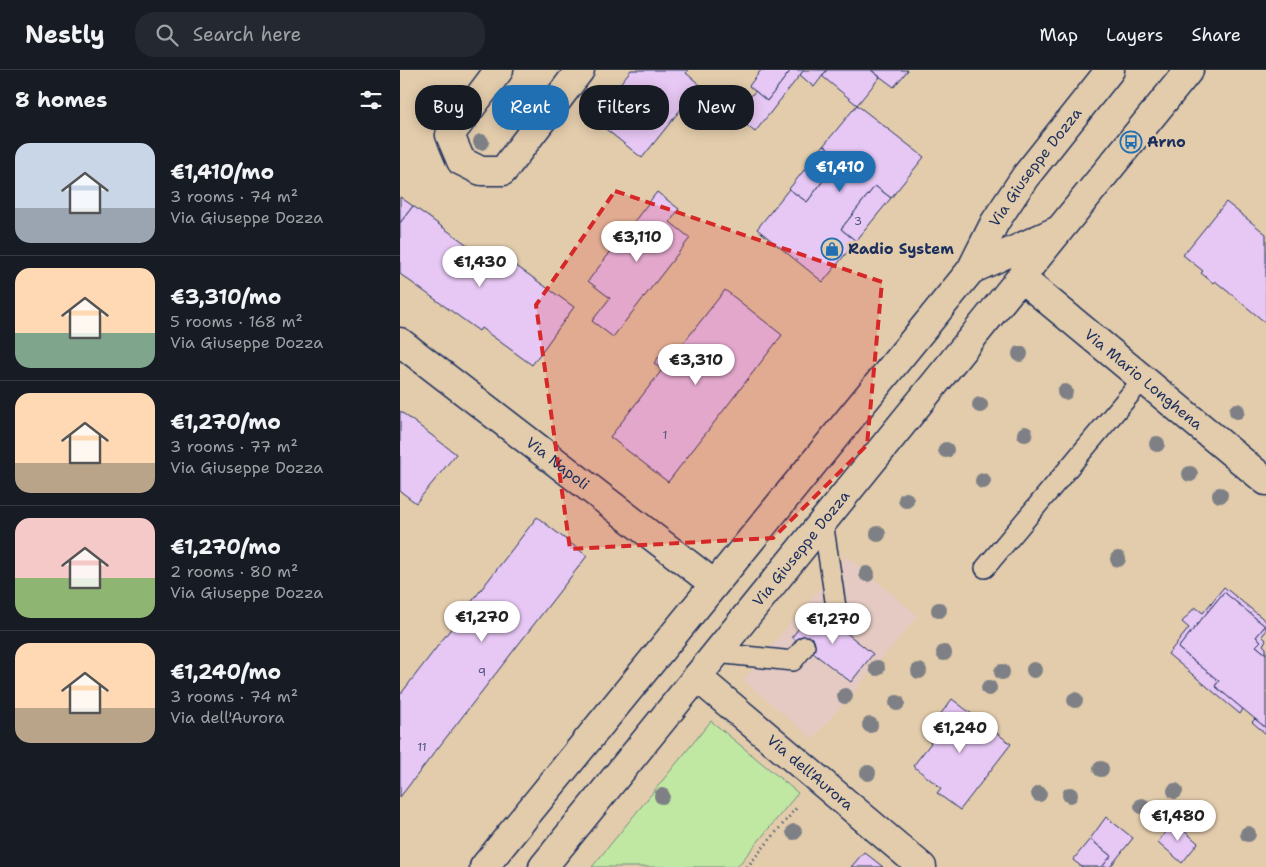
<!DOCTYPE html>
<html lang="en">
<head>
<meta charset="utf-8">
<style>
  body { margin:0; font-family:"Shantell Sans",sans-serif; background:#242831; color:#f1f3f6; height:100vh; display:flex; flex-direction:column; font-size:19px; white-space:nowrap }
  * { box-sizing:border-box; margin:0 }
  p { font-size:16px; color:#9ea1a6 }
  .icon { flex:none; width:28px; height:28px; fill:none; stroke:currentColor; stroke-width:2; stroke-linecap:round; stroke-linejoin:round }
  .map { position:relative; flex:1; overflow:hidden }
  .side { display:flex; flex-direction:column; background:#171b24; width:400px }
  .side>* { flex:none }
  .guide { position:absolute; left:15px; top:15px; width:475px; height:45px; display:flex; gap:10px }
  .price { position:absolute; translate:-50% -42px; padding:0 11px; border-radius:18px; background:#fff; color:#222; font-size:16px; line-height:32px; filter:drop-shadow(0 1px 2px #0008) }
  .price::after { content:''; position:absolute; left:50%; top:30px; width:15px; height:11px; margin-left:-8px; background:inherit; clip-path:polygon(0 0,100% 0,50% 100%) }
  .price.selected { background:#1f6fb2; color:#fff }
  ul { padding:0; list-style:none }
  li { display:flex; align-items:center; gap:15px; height:125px; padding:0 15px }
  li+li { border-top:1px solid #363941 }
  li span { display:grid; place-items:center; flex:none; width:140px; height:100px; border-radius:15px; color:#555 }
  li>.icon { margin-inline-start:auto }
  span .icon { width:60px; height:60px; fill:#fffc; stroke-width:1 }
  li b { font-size:21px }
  h2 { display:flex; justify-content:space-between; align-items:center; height:60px; padding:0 15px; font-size:21px }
  .chip { padding:0 18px; border-radius:20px; background:#171b24; box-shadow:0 2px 12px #0003; font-size:18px; line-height:45px }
  .chip.selected { background:#1f6fb2; color:#fff }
  header { display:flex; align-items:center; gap:30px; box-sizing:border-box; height:70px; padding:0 25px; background:#171b24; border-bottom:1px solid #363941 }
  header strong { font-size:24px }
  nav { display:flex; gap:28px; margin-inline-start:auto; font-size:18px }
  .search { width:350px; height:45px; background:#242831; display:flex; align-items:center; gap:12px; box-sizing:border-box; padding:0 18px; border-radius:20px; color:#9ea1a6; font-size:19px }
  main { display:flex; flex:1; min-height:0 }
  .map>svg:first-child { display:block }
</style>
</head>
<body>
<header>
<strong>Nestly</strong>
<div class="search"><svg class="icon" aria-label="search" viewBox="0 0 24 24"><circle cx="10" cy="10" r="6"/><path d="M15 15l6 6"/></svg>Search here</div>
<nav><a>Map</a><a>Layers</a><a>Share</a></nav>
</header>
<main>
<section class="side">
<h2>8 homes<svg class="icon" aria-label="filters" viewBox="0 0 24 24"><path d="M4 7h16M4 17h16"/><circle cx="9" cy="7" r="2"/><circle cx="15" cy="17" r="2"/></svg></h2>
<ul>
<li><span style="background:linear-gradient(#c9d6e8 65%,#9aa5b1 0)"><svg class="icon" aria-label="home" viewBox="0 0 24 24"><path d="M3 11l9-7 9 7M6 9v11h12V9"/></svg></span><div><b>€1,410/mo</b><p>3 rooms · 74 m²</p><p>Via Giuseppe Dozza</p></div></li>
<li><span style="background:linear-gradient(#ffd9b3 65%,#7fa58c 0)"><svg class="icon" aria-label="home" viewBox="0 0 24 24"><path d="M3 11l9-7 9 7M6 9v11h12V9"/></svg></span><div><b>€3,310/mo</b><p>5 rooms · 168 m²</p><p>Via Giuseppe Dozza</p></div></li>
<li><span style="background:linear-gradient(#ffd9b3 70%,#b9a48a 0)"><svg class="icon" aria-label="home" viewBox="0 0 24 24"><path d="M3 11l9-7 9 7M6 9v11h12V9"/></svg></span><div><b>€1,270/mo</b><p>3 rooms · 77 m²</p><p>Via Giuseppe Dozza</p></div></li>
<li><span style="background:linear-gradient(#f6c9c9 60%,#8fb573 0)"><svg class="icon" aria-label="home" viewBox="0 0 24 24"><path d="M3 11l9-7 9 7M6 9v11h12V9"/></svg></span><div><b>€1,270/mo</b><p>2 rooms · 80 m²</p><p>Via Giuseppe Dozza</p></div></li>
<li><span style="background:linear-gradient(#ffd9b3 65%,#b9a48a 0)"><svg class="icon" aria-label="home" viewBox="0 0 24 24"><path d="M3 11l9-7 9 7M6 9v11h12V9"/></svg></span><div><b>€1,240/mo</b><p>3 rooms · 74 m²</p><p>Via dell'Aurora</p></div></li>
</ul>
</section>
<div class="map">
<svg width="866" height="797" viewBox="0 0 866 797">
  <rect width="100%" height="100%" fill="#e3ccac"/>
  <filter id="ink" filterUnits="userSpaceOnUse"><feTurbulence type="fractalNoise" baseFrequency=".02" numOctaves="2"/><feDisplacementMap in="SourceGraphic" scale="10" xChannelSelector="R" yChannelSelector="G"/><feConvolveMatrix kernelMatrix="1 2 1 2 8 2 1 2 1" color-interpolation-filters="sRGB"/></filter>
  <g filter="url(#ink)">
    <path fill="#e4cac2" d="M447,486L518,546L413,669L343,610Z"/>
    <path fill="#c1e8a3" stroke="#6e8c80" d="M311,651L398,723L337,797H192Z"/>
    <g fill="#e7c7f4" stroke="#1b2f5e">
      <path d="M231,0H288L286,3L300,15L242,88L192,48Z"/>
      <path d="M361,0H391L367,31L349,16Z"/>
      <path d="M391,0H404L355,62L341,51L353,36L347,31L355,21L367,31Z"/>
      <path d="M404,0H427L414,17L400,5Z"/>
      <path d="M427,0H471L480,7L457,35L422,6Z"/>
      <path d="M471,0H508L494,17Z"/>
      <path d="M457,35L524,87L491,128L475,116L441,159L456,171L423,212L357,159L389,119L407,132L440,88L424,75Z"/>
      <path d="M424,75L440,88L407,132L389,119Z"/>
      <path d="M475,116L491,128L456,171L441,159Z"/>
      <path d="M257,122L279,139L270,152L290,168L213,267L192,251L210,228L188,211Z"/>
      <path d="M0,127L13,136L0,153Z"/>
      <path d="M826,132L866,164V253L815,211L813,213L801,203L803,201L783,185Z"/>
      <path d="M13,136L101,199L108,190L174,237L132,295L81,258L79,261L0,204V153Z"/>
      <path d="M325,220L382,265L268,412L210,367L262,300L254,293L263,282L271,289Z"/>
      <path d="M0,341L56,384L16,433L0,421Z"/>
      <path d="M137,447L187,486L0,727V625Z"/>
      <path d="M824,517L866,551V561L862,566L866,570L863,575L866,578V584L856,576L861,571L856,567L865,556L824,522L778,578L819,611L815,616L843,639L840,644L768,584L789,558L782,552L795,537L803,543Z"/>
      <path d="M824,522L865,556L856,567L861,571L856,576L866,584V658L815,616L819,611L778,578Z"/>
      <path d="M415,538L473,584L451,612L392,567Z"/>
      <path d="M552,629L611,674L560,740L537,723L541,718L513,696L531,673L524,666Z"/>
      <path d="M855,649L866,658V664L852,652Z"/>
      <path d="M706,747L733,768L710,797H702L711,786L690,769Z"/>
      <path d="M774,752L798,773L782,793L758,772Z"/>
      <path d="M690,769L711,786L702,797H682L673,790Z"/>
      <path d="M464,782L483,797H451Z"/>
    </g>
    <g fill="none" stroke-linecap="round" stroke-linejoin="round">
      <g stroke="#1b2f5e" stroke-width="22">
        <g id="lane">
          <path d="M423,452L436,537L427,548"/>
          <path d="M585,498L743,309"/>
          <path d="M316,583L393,591L405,576"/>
        </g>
      </g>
      <g stroke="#1b2f5e" stroke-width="31">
        <g id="street">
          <path d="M99,0L50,65L61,91L81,101H103L180,0"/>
          <path id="s1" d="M621,208L866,411"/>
          <path id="s2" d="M0,272L314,514"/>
          <path id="s3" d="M297,607L522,797"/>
        </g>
      </g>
      <g stroke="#1b2f5e" stroke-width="31">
        <g id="primary">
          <path d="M571,200L654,162"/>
          <path id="s4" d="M84,797L571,200L595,152L625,107L710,0"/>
          <path id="s5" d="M143,797L789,0"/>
        </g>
      </g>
      <path stroke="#1b2f5e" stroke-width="3" stroke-dasharray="1 4" stroke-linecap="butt" d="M347,797L398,736"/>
      <use href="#lane" stroke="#e3ccac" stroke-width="19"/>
      <use href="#street" stroke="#e3ccac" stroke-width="28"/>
      <use href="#primary" stroke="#e3ccac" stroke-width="28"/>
    </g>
    <g fill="#7e8085">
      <circle cx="104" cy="40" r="8"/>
      <circle cx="81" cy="72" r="8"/>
      <circle cx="620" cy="284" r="8"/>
      <circle cx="665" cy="322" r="8"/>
      <circle cx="580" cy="335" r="8"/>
      <circle cx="837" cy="341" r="8"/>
      <circle cx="625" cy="364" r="8"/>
      <circle cx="757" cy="374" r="8"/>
      <circle cx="546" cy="380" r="8"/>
      <circle cx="790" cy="404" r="8"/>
      <circle cx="583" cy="411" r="8"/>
      <circle cx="820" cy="425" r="8"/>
      <circle cx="506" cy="430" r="8"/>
      <circle cx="478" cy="464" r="8"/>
      <circle cx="718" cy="489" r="8"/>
      <circle cx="467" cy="504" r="8"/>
      <circle cx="539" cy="540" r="8"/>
      <circle cx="544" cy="583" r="8"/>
      <circle cx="477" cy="598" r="8"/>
      <circle cx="634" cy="600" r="8"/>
      <circle cx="519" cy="601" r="8"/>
      <circle cx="602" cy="602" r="8"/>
      <circle cx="589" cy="618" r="8"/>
      <circle cx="445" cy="626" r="8"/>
      <circle cx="675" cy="630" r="8"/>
      <circle cx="497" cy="633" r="8"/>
      <circle cx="470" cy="655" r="8"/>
      <circle cx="701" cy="699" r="8"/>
      <circle cx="468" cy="703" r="8"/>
      <circle cx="775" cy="721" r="8"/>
      <circle cx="639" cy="724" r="8"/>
      <circle cx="670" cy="725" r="8"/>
      <circle cx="262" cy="726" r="8"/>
      <circle cx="742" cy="736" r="8"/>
      <circle cx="394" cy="762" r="8"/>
      <circle cx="848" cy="764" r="8"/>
    </g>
  </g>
  <path fill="#d62828" fill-opacity="0.2" stroke="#d62828" stroke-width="4" stroke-dasharray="10 6" stroke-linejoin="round" d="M215,121L482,212L467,375L373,468L170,479L136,235Z"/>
  <defs>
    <g id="bus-ring" transform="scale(1.125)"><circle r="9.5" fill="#e3ccac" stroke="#1f6fb2" stroke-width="1.5"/><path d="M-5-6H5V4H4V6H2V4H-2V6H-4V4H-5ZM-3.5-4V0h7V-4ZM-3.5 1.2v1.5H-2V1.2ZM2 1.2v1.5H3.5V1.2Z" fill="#1f6fb2"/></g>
    <g id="shop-ring" transform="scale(1.125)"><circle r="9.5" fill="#e3ccac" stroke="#1f6fb2" stroke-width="1.5"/><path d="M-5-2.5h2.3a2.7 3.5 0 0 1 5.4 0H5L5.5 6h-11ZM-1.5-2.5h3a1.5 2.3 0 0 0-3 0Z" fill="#1f6fb2"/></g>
  </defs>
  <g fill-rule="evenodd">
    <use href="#bus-ring" x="731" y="72"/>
    <use href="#shop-ring" x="432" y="179"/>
  </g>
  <g text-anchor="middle" stroke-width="5" stroke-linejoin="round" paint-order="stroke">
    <g font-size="12" fill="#4e5584">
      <text x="458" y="155">3</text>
      <text x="265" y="369">1</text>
      <text x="82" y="606">9</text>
      <text x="22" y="681">11</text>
    </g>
    <g font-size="15" font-weight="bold" fill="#1b2f5e" stroke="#e3ccac" text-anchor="start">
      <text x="747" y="77">Arno</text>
      <text x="448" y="184">Radio System</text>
    </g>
    <g font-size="15" fill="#1b2f5e" stroke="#e3ccac">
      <text dy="5" stroke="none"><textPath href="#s4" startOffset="892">Via Giuseppe Dozza</textPath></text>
      <text dy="5" stroke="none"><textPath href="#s1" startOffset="159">Via Mario Longhena</textPath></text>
      <text dy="5" stroke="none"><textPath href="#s2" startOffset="199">Via Napoli</textPath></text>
      <text dy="5" stroke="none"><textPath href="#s5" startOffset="410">Via Giuseppe Dozza</textPath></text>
      <text dy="5" stroke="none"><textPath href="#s3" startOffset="148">Via dell'Aurora</textPath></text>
    </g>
  </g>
</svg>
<b class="price selected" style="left:440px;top:123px">€1,410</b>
<b class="price" style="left:237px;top:193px">€3,110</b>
<b class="price" style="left:80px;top:218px">€1,430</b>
<b class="price" style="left:296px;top:316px">€3,310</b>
<b class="price" style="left:82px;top:573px">€1,270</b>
<b class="price" style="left:433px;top:575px">€1,270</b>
<b class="price" style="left:560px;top:684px">€1,240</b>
<b class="price" style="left:778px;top:772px">€1,480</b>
<div class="guide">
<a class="chip">Buy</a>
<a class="chip selected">Rent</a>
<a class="chip">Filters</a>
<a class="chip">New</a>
</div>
</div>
</main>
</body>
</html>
